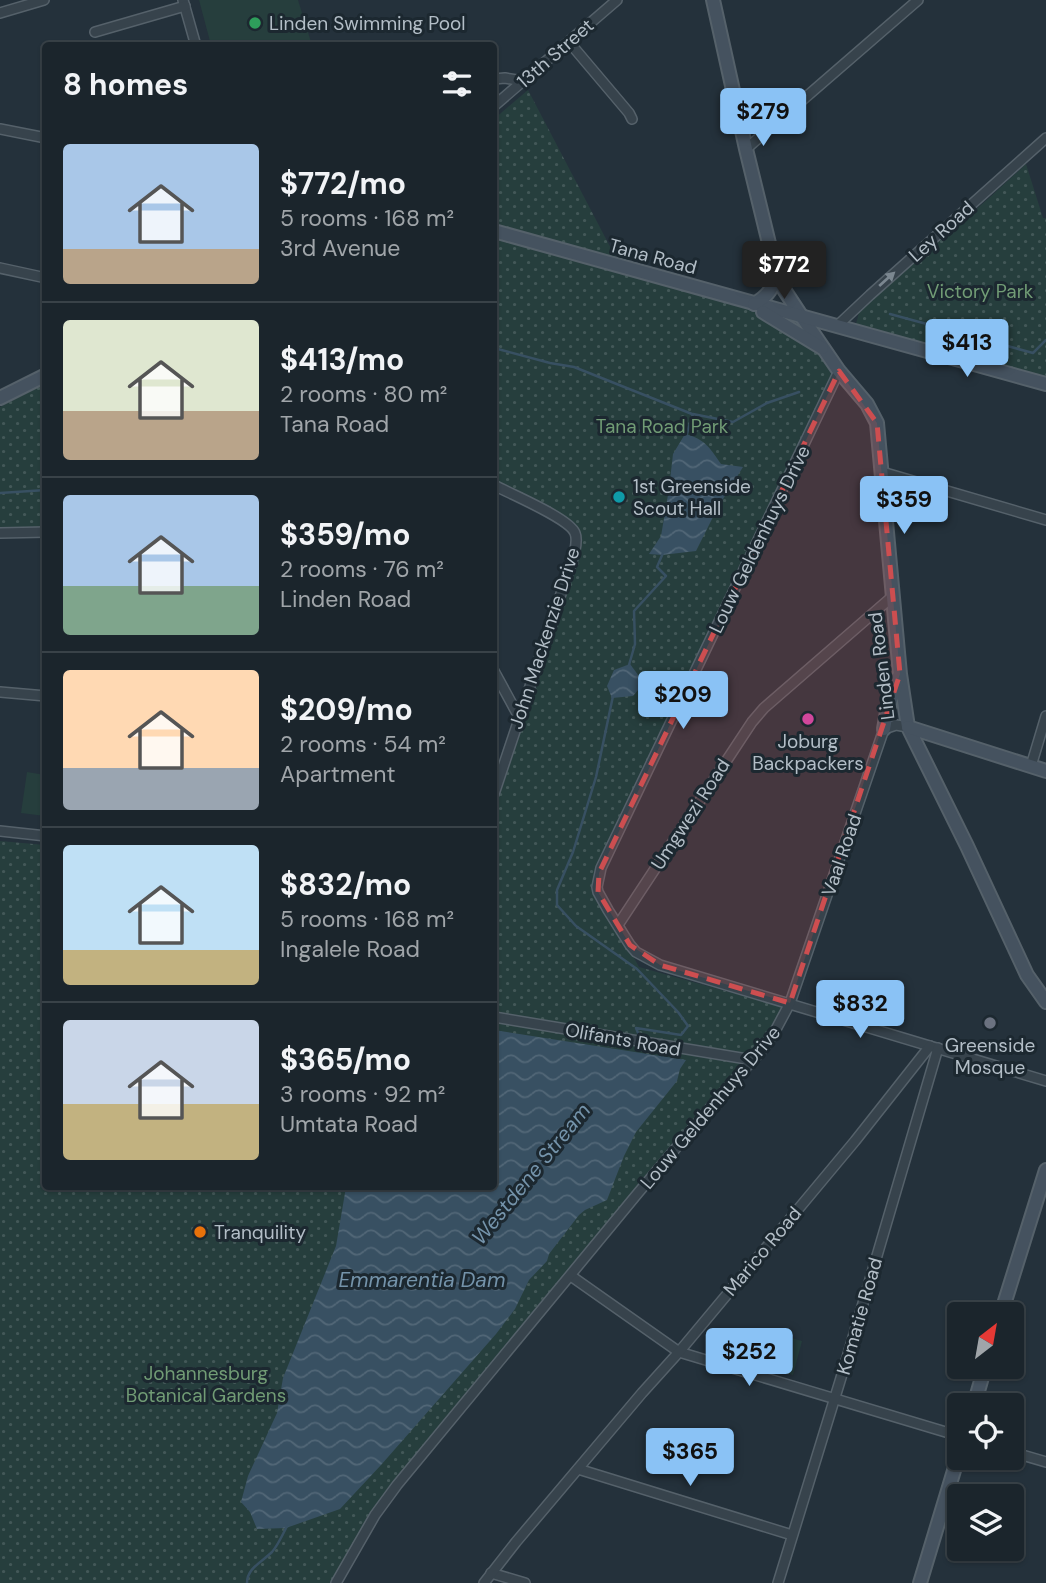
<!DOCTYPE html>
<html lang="en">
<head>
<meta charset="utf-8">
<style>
  body { margin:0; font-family:"DM Sans",sans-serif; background:#242d34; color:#f1f3f6; height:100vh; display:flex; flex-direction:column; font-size:26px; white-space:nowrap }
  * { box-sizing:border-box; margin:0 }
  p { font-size:23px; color:#a0a5a9 }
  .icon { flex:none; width:38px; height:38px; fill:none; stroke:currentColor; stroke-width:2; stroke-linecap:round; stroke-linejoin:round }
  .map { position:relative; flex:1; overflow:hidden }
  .details { position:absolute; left:42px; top:42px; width:455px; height:1148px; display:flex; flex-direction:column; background:#1b252c; border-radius:7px; box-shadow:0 2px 5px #0004,0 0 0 2px #394248 }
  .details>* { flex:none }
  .needle { width:46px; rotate:31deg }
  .buttons { position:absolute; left:947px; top:1302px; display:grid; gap:14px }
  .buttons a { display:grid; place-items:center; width:77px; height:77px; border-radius:7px; background:#1b252c; box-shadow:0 2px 5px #0004,0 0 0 2px #394248; font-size:35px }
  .price { position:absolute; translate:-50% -60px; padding:0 16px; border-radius:7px; background:#8ac2f5; color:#111; font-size:23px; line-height:46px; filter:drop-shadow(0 2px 4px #0008) }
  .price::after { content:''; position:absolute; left:50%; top:42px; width:21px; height:16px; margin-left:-10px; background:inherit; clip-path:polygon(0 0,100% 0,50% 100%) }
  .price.selected { background:#222; color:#fff }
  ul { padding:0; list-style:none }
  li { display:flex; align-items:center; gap:21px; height:175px; padding:0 21px }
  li+li { border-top:2px solid #394248 }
  li span { display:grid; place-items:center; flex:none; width:196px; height:140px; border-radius:7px; color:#555 }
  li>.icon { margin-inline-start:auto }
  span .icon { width:84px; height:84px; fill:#fffc; stroke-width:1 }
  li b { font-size:30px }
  h2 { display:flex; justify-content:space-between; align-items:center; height:84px; padding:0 21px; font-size:30px }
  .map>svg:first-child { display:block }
</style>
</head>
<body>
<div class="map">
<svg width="1046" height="1583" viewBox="0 0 1046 1583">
  <defs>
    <pattern id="park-dots" width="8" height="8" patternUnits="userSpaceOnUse" patternTransform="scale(1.75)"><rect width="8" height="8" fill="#263e3d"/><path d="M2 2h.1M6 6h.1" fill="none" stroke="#435858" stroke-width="1.8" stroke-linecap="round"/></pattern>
    <pattern id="water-waves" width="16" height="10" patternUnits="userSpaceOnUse" patternTransform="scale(1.75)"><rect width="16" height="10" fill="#385062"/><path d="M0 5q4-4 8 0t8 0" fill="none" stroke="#526777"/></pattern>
  </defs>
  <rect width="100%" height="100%" fill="#24313b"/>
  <g fill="url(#park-dots)">
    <path d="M528,90L616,258L494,224V119Z"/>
    <path d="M1026,164L1043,218H1046V377L856,324L860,309L988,199Z"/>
    <path d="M494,237L633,274L797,323L837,379L592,893L617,927L639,967L786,1008L751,1057L494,1013V812L580,554L567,527L494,489Z"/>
    <path d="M45,384V533L0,532V407Z"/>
    <path d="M0,841L45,845L46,1186H494V1022L746,1064L571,1278L375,1507L335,1583H0Z"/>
  </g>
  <g fill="#263e3d">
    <path d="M199,0H298L312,45H211Z"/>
    <path d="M27,772L45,775V816L21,813Z"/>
    <path d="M784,1336L802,1341L793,1375L775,1370Z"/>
  </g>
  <g fill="url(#water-waves)">
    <path d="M685,434C705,439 710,448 721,464L743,467L718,507L696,551L662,555L649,554L661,536L669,489L673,454Z"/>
    <path d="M630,664L644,683L633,696L612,698L607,686L614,670Z"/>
    <path d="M494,1030L686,1060L680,1069L677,1081L636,1132L624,1156L607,1200L585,1210L579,1215L549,1254L547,1261L529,1280L515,1309L496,1334L381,1465L340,1509L286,1528L257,1529L250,1512L241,1502L248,1476L277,1413L283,1378L336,1246L346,1187L494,1186Z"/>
  </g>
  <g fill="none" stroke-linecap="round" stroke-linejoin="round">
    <g stroke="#385062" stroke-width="2.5">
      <path d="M890,314L1033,353L1046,340"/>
      <path d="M494,348L550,363L574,367L692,414"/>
      <path d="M686,436L693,414L733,422L767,403L799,392"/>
      <path d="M0,493L46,490"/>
      <path d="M629,665L635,644L634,611L666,576L657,567L663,553"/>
      <path d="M613,696L596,777L573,852L557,890V905L576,926L637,969L678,1012L688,1026L681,1035L636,1028L641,1040"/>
      <path d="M247,1583C247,1568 262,1562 272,1552C278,1545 283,1534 287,1526"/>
    </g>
    <g stroke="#55616a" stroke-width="12">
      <g id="street">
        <path d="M183,0L196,46"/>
        <path d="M0,13L44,0"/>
        <path d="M95,32L185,6"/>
        <path d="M569,42L629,113L632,119"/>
        <path d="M494,79L505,78L523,81"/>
        <path d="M494,106L617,0"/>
        <path d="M0,129L46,138"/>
        <path d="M746,149L918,0"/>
        <path d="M0,268L46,278"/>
        <path d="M837,326L870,295L1046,138"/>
        <path d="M839,371L601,868L597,887L598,892L608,910L630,945L636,952L660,965L1046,1081"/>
        <path d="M882,472L1046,520"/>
        <path d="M494,485C510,494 569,518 575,533C578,540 575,549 574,555L494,794"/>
        <path d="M0,533L46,532"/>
        <path d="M494,671L519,717"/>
        <path d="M0,692L46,696"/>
        <path d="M1031,766L1046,716"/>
        <path d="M0,831L46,836"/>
        <path d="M618,925L752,722L764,708L893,596"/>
        <path d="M494,1017L753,1060"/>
        <path d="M571,1276L679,1352L959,1436"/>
        <path d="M1012,1452L1046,1462"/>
        <path d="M578,1469L792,1535"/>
        <path d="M491,1573L525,1583"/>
        <path d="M336,1583L375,1515L397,1485L638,1193L720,1096L762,1050L774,1033L790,1003L884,729L896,725L908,727"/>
        <path d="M484,1583L516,1542L642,1393L679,1352L855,1141L930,1046"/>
        <path d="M778,1583L844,1368L938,1048"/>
      </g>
    </g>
    <g stroke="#55616a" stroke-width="16">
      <g id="secondary">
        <path d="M713,0L746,149L776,272L781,285L802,317L839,371L867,404L877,423L900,674L908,727L967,846L1027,975L1046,1002"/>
        <path d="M494,231L1046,384"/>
        <path d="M754,304C768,296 774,288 776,272"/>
        <path d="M763,312L822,348"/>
        <path d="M0,398L46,375"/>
        <path d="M908,727L1046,771"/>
        <path d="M884,729L887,712L899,676"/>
        <path d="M1001,1314L1046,1170"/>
        <path d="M974,1405L985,1367"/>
        <path d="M920,1583L959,1454"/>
      </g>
    </g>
    <use href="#street" stroke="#37434c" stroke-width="9"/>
    <use href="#secondary" stroke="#45525f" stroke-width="12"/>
  </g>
  <defs><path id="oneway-solid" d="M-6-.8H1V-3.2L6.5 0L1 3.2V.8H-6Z" transform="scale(1.75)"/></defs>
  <use fill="#7b8790" href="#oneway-solid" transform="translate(887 279) rotate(-42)"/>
  <path fill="#cd4e50" fill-opacity="0.2" stroke="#cd4e50" stroke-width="5" stroke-dasharray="14 9" stroke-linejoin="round" d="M839,371L877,423L900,674L790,1003L660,965L630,945L598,892L599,873Z"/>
  <circle fill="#2e9e5b" stroke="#1c2830" stroke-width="2.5" cx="255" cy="23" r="7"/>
  <circle fill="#0f9aa8" stroke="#1c2830" stroke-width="2.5" cx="619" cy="497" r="7"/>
  <circle fill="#d1479c" stroke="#1c2830" stroke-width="2.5" cx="808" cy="719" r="7"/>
  <circle fill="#6b7280" stroke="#1c2830" stroke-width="2.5" cx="990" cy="1023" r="7"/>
  <circle fill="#e8710a" stroke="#1c2830" stroke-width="2.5" cx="200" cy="1232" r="7"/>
  <g text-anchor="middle" stroke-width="6" stroke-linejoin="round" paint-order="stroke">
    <g font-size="19" fill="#b3bec7" stroke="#1c2830" text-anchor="start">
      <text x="269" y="30">Linden Swimming Pool</text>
      <text x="633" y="493">1st Greenside<tspan x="633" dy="22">Scout Hall</tspan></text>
      <text x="808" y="748" text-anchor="middle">Joburg<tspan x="808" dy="22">Backpackers</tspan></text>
      <text x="990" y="1052" text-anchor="middle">Greenside<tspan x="990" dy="22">Mosque</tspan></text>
      <text x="214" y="1239">Tranquility</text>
    </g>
    <g font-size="19" fill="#b3bec7" stroke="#1c2830">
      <text transform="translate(555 53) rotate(-41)" y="7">13th Street</text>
      <text transform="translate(941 231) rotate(-42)" y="7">Ley Road</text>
      <text transform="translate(653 256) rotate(15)" y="7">Tana Road</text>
      <text transform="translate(759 539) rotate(-64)" y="7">Louw Geldenhuys Drive</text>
      <text transform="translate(544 638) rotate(-72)" y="7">John Mackenzie Drive</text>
      <text transform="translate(881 666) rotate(-97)" y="7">Linden Road</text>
      <text transform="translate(690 814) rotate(-57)" y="7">Umgwezi Road</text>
      <text transform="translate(841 855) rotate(-71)" y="7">Vaal Road</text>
      <text transform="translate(623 1039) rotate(10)" y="7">Olifants Road</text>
      <text transform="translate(710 1107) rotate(-50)" y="7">Louw Geldenhuys Drive</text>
      <text transform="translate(762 1251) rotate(-50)" y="7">Marico Road</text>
      <text transform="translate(859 1316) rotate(-74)" y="7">Komatie Road</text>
    </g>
    <g font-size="19" fill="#719c75" stroke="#1c2830">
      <text x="980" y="298">Victory Park</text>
      <text x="662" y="433">Tana Road Park</text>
      <text x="206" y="1380">Johannesburg<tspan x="206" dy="22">Botanical Gardens</tspan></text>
    </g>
    <g font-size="21" font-style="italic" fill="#7493aa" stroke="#1c2830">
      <text transform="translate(531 1174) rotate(-51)" y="7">Westdene Stream</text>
      <text x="422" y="1287">Emmarentia Dam</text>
    </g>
  </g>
</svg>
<div class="buttons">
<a><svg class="needle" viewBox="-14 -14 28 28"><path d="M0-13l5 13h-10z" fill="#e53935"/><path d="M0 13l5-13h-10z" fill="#a0a5a9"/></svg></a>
<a><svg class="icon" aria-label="locate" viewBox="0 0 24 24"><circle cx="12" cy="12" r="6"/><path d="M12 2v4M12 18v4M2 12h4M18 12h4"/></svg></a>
<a><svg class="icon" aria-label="layers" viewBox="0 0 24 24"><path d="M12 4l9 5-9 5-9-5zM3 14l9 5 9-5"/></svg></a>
</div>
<b class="price" style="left:763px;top:148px">$279</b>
<b class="price selected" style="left:784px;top:301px">$772</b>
<b class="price" style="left:967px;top:379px">$413</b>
<b class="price" style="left:904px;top:536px">$359</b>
<b class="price" style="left:683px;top:731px">$209</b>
<b class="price" style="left:860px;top:1040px">$832</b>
<b class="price" style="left:749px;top:1388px">$252</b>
<b class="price" style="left:690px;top:1488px">$365</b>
<section class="details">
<h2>8 homes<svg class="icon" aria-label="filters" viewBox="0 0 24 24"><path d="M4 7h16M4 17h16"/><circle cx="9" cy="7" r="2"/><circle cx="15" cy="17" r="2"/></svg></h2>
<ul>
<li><span style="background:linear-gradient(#a9c7e8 75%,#b9a48a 0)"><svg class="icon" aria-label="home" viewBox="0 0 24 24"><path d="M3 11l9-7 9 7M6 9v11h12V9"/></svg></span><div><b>$772/mo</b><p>5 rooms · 168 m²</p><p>3rd Avenue</p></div></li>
<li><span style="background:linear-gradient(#dfe7d0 65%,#b9a48a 0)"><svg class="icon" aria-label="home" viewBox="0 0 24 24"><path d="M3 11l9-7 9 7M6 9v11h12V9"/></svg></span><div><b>$413/mo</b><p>2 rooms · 80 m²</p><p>Tana Road</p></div></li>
<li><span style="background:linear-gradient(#a9c7e8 65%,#7fa58c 0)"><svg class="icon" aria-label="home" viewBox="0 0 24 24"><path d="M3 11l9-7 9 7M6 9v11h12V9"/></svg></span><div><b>$359/mo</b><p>2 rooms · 76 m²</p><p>Linden Road</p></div></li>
<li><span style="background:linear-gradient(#ffd9b3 70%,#9aa5b1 0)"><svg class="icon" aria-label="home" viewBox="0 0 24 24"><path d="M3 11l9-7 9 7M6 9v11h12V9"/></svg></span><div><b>$209/mo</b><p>2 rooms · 54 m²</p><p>Apartment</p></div></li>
<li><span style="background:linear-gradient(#bfe0f5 75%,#c2b280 0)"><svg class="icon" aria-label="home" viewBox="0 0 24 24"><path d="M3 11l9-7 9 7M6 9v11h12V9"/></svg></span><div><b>$832/mo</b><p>5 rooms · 168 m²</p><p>Ingalele Road</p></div></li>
<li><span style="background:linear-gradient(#c9d6e8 60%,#c2b280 0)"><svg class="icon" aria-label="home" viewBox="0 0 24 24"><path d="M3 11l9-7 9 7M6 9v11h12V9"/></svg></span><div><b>$365/mo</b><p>3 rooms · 92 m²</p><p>Umtata Road</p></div></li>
</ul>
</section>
</div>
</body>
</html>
